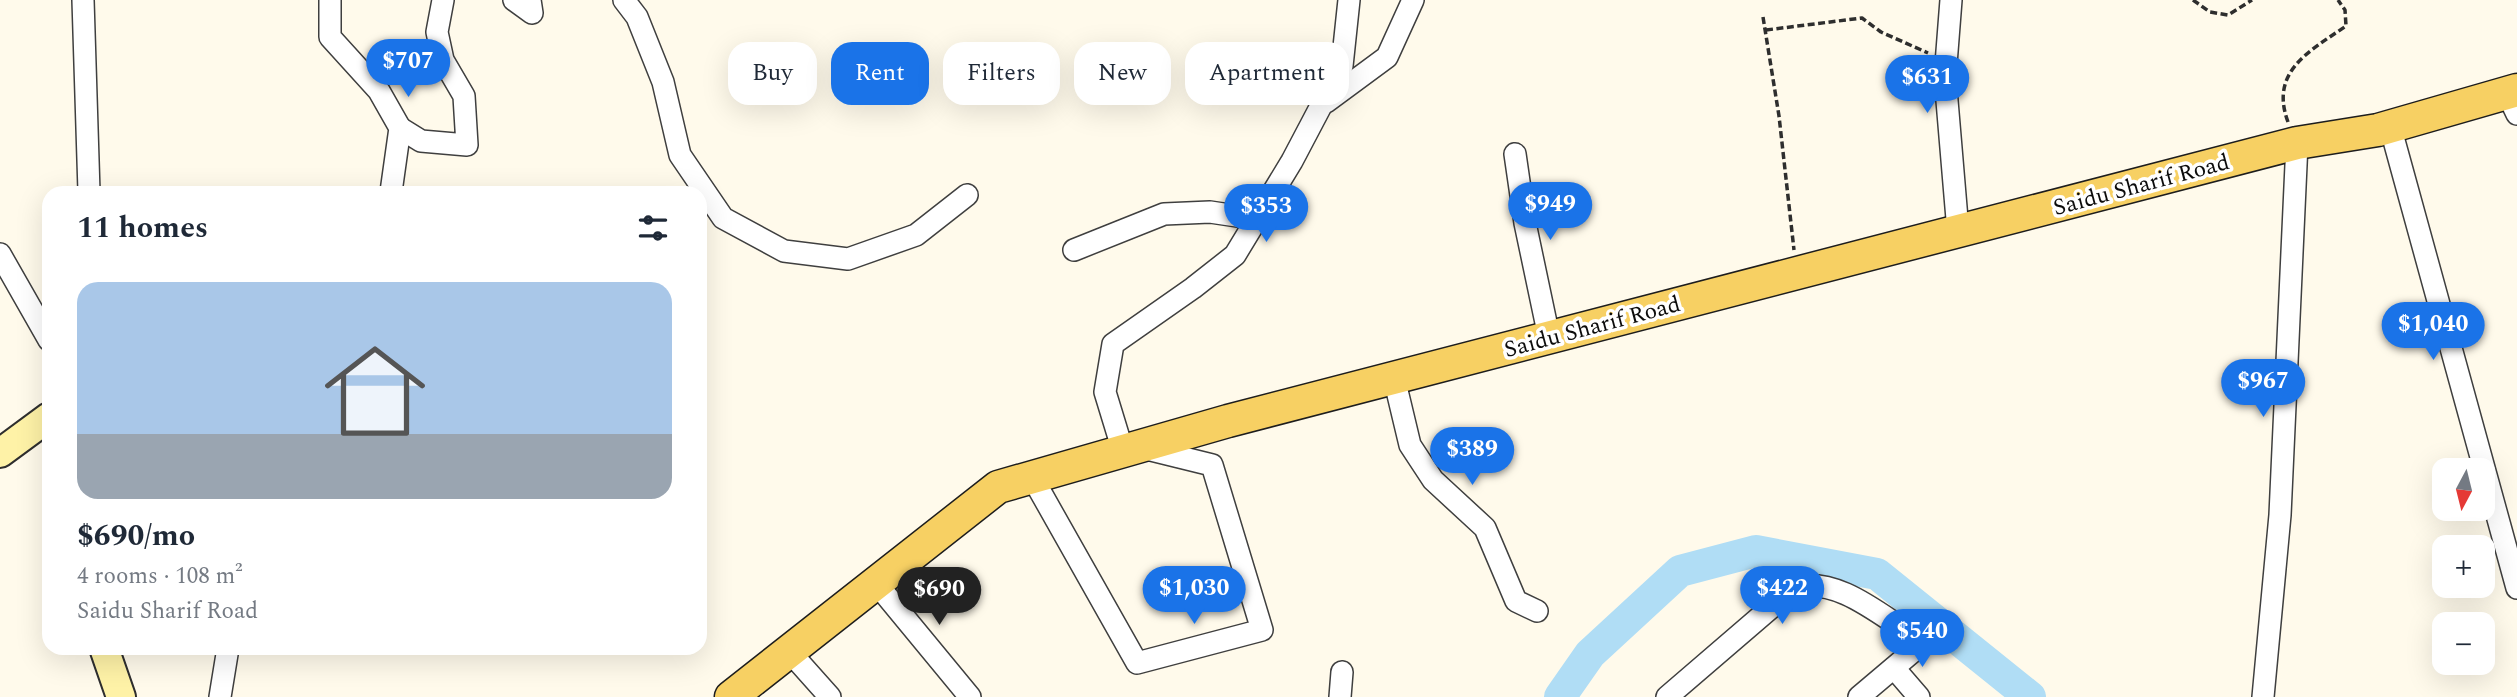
<!DOCTYPE html>
<html lang="en">
<head>
<meta charset="utf-8">
<style>
  body { margin:0; font-family:Spectral,serif; background:#f6f6f7; color:#1f2937; height:100vh; display:flex; flex-direction:column; font-size:26px; white-space:nowrap }
  * { box-sizing:border-box; margin:0 }
  p { font-size:23px; color:#747a83 }
  .icon { flex:none; width:38px; height:38px; fill:none; stroke:currentColor; stroke-width:2; stroke-linecap:round; stroke-linejoin:round }
  .map { position:relative; flex:1; overflow:hidden }
  .sheet { position:absolute; left:42px; top:186px; width:665px; height:469px; display:flex; flex-direction:column; background:#fff; border-radius:21px; box-shadow:0 7px 28px #0002 }
  .sheet>* { flex:none }
  .banner { position:absolute; left:728px; top:42px; width:665px; height:63px; display:flex; gap:14px }
  .needle { width:46px; rotate:187deg }
  .fabs { position:absolute; left:2432px; top:458px; display:grid; gap:14px }
  .fabs a { display:grid; place-items:center; width:63px; height:63px; border-radius:14px; background:#fff; box-shadow:0 7px 28px #0002; font-size:35px }
  .price { position:absolute; translate:-50% -60px; padding:0 16px; border-radius:24px; background:#1a73e8; color:#fff; font-size:23px; line-height:46px; filter:drop-shadow(0 2px 4px #0008) }
  .price::after { content:''; position:absolute; left:50%; top:42px; width:21px; height:16px; margin-left:-10px; background:inherit; clip-path:polygon(0 0,100% 0,50% 100%) }
  .price.current { background:#222; color:#fff }
  ul { padding:0; list-style:none }
  li { display:grid; align-content:center; gap:14px; height:371px; padding:0 35px }
  li span { display:grid; place-items:center; height:217px; border-radius:21px; color:#555 }
  li>.icon { margin-inline-start:auto }
  span .icon { width:126px; height:126px; fill:#fffc; stroke-width:1 }
  li b { font-size:30px }
  h2 { display:flex; justify-content:space-between; align-items:center; height:84px; padding:0 35px; font-size:30px }
  .tag { padding:0 24px; border-radius:21px; background:#fff; box-shadow:0 7px 28px #0002; font-size:24px; line-height:63px }
  .tag.current { background:#1a73e8; color:#fff }
  .map>svg:first-child { display:block }
</style>
</head>
<body>
<div class="map">
<svg width="2517" height="697" viewBox="0 0 2517 697">
  <rect width="100%" height="100%" fill="#fffaeb"/>
  <g fill="none" stroke-linecap="round" stroke-linejoin="round">
    <path stroke="#b0ddf5" stroke-width="32" d="M1560,697L1590,654L1680,571L1756,551L1877,574L2030,697"/>
    <g stroke="#3f3f3f" stroke-width="24">
      <g id="street">
        <path d="M83,0L89,192"/>
        <path d="M330,0V37L379,91L400,128L391,192"/>
        <path d="M514,0L532,13L530,0"/>
        <path d="M624,0L637,17L663,82L680,155L723,218L784,251L848,259L916,235L967,195"/>
        <path d="M1951,0L1945,77L1958,231"/>
        <path d="M2507,93L2517,114"/>
        <path d="M1326,102L1387,57L1413,0"/>
        <path d="M2390,126L2517,588"/>
        <path d="M400,128L421,141L467,145L464,96L443,60L437,32L443,0"/>
        <path d="M1515,154L1525,223L1549,337"/>
        <path d="M1074,250L1164,214L1210,212L1257,219"/>
        <path d="M0,254L49,340"/>
        <path d="M1394,378L1410,445L1433,480L1485,528L1516,601L1537,611"/>
        <path d="M1123,451L1105,392L1113,344L1193,288L1235,255L1292,161L1342,66L1349,0"/>
        <path d="M1032,477L1137,663L1262,630L1212,465L1143,448"/>
        <path d="M876,583L970,697"/>
        <path d="M789,651L830,697"/>
        <path d="M1894,668L1919,697"/>
        <path d="M220,697L228,648"/>
        <path d="M1340,697L1342,672"/>
        <path d="M1667,697L1795,587C1839,578 1877,613 1914,636L1917,641V648L1859,697"/>
        <path d="M2263,697L2280,515L2297,143"/>
      </g>
    </g>
    <g stroke="#2e2e2e" stroke-width="32">
      <g id="secondary">
        <path d="M0,453L49,417"/>
        <path d="M104,648L121,697"/>
      </g>
    </g>
    <g stroke="#1d1d1d" stroke-width="35">
      <path id="primary" d="M731,697L998,487L1228,421L2297,143L2378,130L2517,90"/>
    </g>
    <g stroke="#2e2e2e" stroke-width="3.5" stroke-dasharray="7 3.5" stroke-linecap="butt">
      <path d="M2193,0L2210,12L2228,15L2252,0"/>
      <path d="M1763,17L1779,116L1794,250"/>
      <path d="M1766,30L1862,18L1881,32L1928,53"/>
      <path d="M2288,122C2269,71 2310,51 2346,26L2345,10L2338,0"/>
    </g>
    <use href="#street" stroke="#fff" stroke-width="21"/>
    <use href="#secondary" stroke="#fef2a7" stroke-width="28"/>
    <use href="#primary" stroke="#f7d063" stroke-width="32"/>
  </g>
  <g text-anchor="middle" stroke-width="7" stroke-linejoin="round" paint-order="stroke">
    <g font-size="23" fill="#0c0c0c" stroke="#fff">
      <text transform="translate(2141 184) rotate(-15)" y="8">Saidu Sharif Road</text>
      <text transform="translate(1592 326) rotate(-15)" y="8">Saidu Sharif Road</text>
    </g>
  </g>
</svg>
<div class="fabs">
<a><svg class="needle" viewBox="-14 -14 28 28"><path d="M0-13l5 13h-10z" fill="#e53935"/><path d="M0 13l5-13h-10z" fill="#747a83"/></svg></a>
<a>+</a>
<a>−</a>
</div>
<b class="price" style="left:408px;top:99px">$707</b>
<b class="price" style="left:1927px;top:115px">$631</b>
<b class="price" style="left:1550px;top:242px">$949</b>
<b class="price" style="left:1266px;top:244px">$353</b>
<b class="price" style="left:2433px;top:362px">$1,040</b>
<b class="price" style="left:2263px;top:419px">$967</b>
<b class="price" style="left:1472px;top:487px">$389</b>
<b class="price" style="left:1194px;top:626px">$1,030</b>
<b class="price" style="left:1782px;top:626px">$422</b>
<b class="price current" style="left:939px;top:627px">$690</b>
<b class="price" style="left:1922px;top:669px">$540</b>
<div class="banner">
<a class="tag">Buy</a>
<a class="tag current">Rent</a>
<a class="tag">Filters</a>
<a class="tag">New</a>
<a class="tag">Apartment</a>
</div>
<section class="sheet">
<h2>11 homes<svg class="icon" aria-label="filters" viewBox="0 0 24 24"><path d="M4 7h16M4 17h16"/><circle cx="9" cy="7" r="2"/><circle cx="15" cy="17" r="2"/></svg></h2>
<ul>
<li><span style="background:linear-gradient(#a9c7e8 70%,#9aa5b1 0)"><svg class="icon" aria-label="home" viewBox="0 0 24 24"><path d="M3 11l9-7 9 7M6 9v11h12V9"/></svg></span><div><b>$690/mo</b><p>4 rooms · 108 m²</p><p>Saidu Sharif Road</p></div></li>
</ul>
</section>
</div>
</body>
</html>
